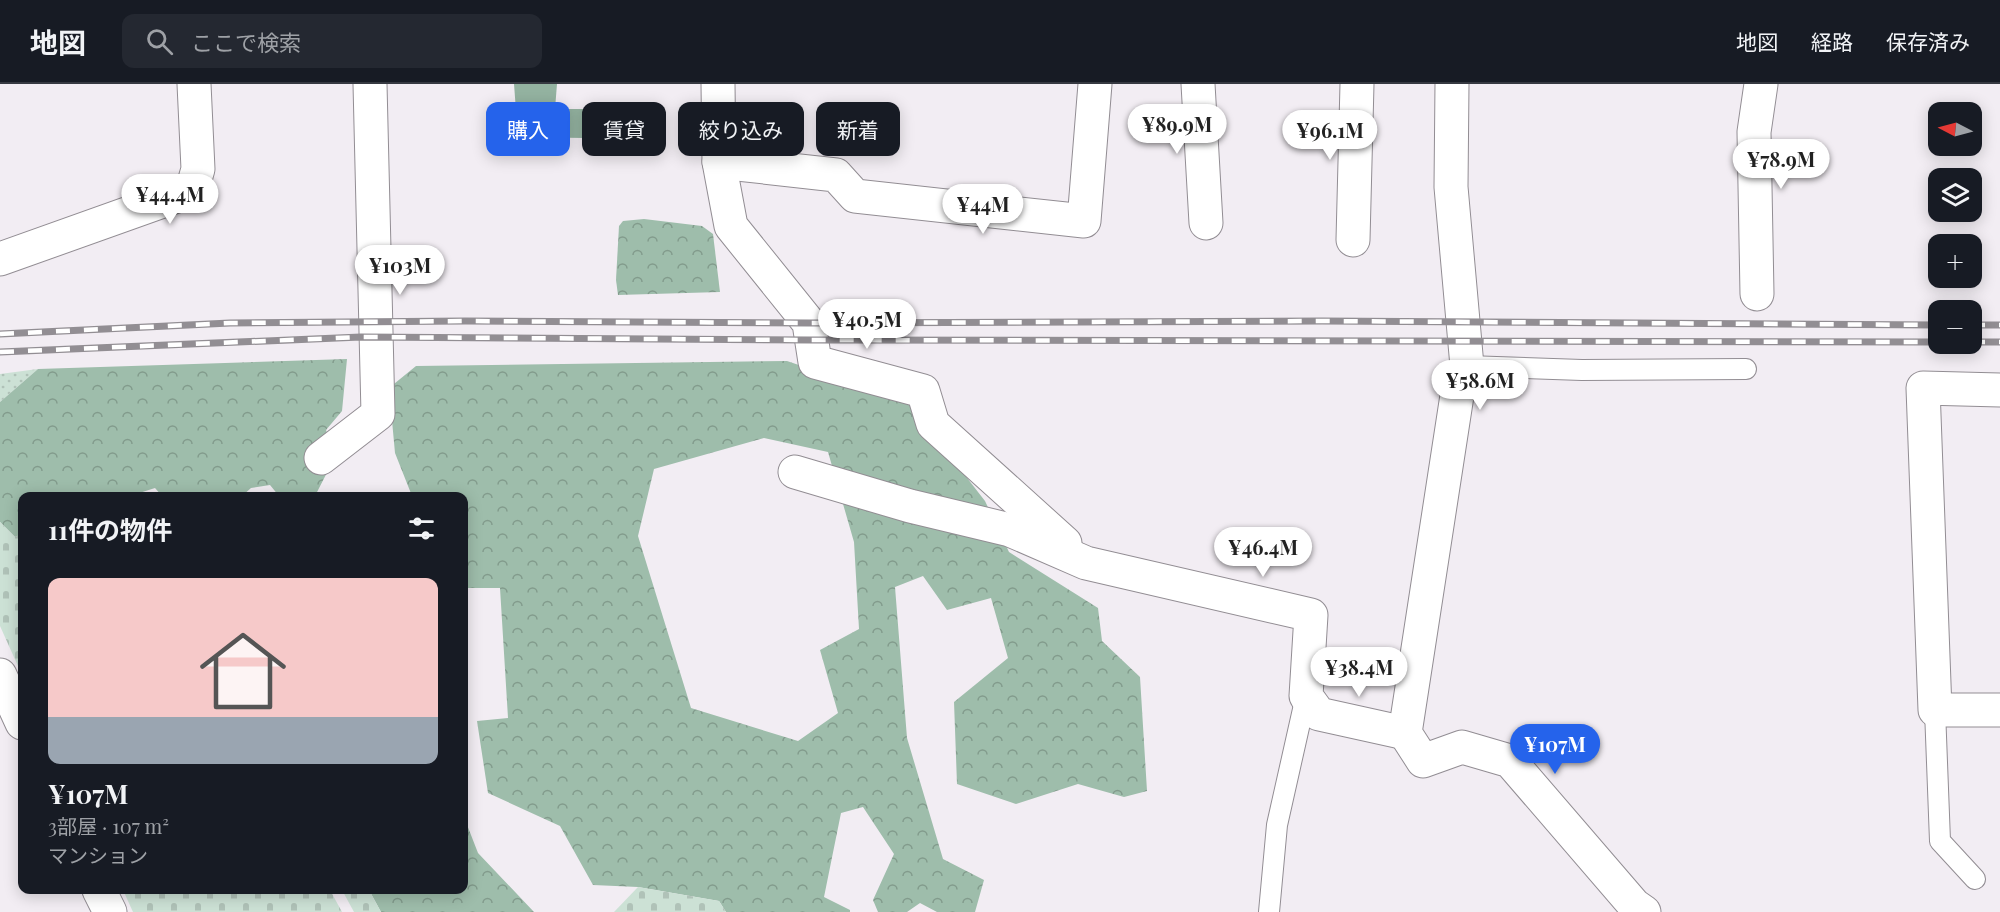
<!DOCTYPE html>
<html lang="ja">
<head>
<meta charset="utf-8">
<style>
  body { margin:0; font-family:"Playfair Display","Noto Sans JP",serif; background:#242831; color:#f1f3f6; height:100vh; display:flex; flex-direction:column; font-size:22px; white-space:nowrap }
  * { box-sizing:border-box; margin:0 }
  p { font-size:20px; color:#9ea1a6 }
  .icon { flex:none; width:33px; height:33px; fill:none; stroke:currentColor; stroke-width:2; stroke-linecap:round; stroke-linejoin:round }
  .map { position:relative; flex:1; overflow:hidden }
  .side { position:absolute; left:18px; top:408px; width:450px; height:402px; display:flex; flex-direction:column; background:#171b24; border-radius:12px; box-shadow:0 3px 15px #0003 }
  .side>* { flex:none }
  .hud { position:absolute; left:486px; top:18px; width:570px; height:54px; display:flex; gap:12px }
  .needle { width:39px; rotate:276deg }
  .fabs { position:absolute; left:1928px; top:18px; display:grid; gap:12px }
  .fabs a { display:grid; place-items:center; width:54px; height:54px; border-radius:12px; background:#171b24; box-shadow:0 3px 15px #0003; font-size:30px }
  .price { position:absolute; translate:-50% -51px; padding:0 14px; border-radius:21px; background:#fff; color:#222; font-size:20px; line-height:39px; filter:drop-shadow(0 2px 3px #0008) }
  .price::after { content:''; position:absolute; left:50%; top:36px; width:18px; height:14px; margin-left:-9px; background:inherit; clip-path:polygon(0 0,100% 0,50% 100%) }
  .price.selected { background:#2563eb; color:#fff }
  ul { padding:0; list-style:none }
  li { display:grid; align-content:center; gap:12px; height:318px; padding:0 30px }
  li+li { border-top:2px solid #363941 }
  li span { display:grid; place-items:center; height:186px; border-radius:12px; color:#555 }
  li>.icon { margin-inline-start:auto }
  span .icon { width:108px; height:108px; fill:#fffc; stroke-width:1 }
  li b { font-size:26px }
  h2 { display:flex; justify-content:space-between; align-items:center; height:72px; padding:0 30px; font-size:26px }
  .pill { padding:0 21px; border-radius:12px; background:#171b24; box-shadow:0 3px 15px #0003; font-size:21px; line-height:54px }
  .pill.selected { background:#2563eb; color:#fff }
  header { display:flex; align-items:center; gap:36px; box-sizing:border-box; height:84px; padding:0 30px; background:#171b24; border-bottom:2px solid #363941 }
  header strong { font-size:28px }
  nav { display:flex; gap:33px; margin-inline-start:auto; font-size:21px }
  .search { width:420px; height:54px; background:#242831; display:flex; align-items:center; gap:15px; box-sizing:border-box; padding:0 21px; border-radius:12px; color:#9ea1a6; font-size:22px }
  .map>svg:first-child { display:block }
</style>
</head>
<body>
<header>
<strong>地図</strong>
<div class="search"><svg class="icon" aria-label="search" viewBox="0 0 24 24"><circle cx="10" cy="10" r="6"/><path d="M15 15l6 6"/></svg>ここで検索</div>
<nav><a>地図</a><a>経路</a><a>保存済み</a></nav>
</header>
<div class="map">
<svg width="2000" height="828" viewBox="0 0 2000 828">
  <defs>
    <pattern id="grass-dots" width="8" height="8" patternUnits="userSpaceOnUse" patternTransform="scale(1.5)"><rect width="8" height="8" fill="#cce1d5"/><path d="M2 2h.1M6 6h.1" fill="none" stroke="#b0c2b8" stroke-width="1.8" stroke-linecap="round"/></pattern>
    <pattern id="forest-crowns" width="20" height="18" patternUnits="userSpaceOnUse" patternTransform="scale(1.5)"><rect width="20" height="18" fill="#9ebdab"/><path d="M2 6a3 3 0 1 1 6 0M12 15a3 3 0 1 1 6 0" fill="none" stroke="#829b8c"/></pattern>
    <pattern id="cemetery-stones" width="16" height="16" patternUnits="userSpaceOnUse" patternTransform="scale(1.5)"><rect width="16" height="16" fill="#cce1d5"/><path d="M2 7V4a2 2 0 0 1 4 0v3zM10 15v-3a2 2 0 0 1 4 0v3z" fill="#b0c2b8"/></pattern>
  </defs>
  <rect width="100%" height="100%" fill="#f2edf3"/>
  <path fill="url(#grass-dots)" d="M38,285L0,318V290Z"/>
  <g fill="url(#forest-crowns)" fill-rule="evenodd">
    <path d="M644,135L702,142L713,150L720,208L618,211L616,196L619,142L623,137Z"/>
    <path d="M347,275L342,327L326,346L335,373L315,412H279L270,401L251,404L242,412H162L155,404L130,412H22V450L15,453L0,438V318L38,285Z"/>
    <path d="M787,277L908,318L985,417L1009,468L1098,524L1102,557L1140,593L1147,707L1124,713L1078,700L1016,720L957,700L954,618L1008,574L991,514L947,526L923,492L895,503L907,654L943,775L984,796L975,828H937L920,819L907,828H878L873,816L894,770L863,723L841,729L824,813L850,826V828H726L719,817L638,803L593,801L560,742L488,709L477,637L508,634L500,504H464V412H412L395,369L389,304L416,282ZM764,354L828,368L854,458L859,545L820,566L838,629L798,657L691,624L638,452L654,385Z"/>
    <path d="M464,733L478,769L534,828H381L369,806H464Z"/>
  </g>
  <g fill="url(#cemetery-stones)">
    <path d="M0,438L15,453L22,450V591L0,542Z"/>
    <path d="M638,803L719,817L726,828H614Z"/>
    <path d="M123,806H330L342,828H133Z"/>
    <path d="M342,806H369L381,828H354Z"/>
  </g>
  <path fill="#94b3a1" d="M514,0H557L555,25H604L603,46L584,54L518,53Z"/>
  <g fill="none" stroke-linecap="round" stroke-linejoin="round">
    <g stroke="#928d93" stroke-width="22">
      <g id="service">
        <path d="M1467,282L1582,286L1746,285"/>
        <path d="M1935,626L1940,757L1975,795"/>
        <path d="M1269,828L1277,741L1306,612"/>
      </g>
    </g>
    <g stroke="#928d93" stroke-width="35">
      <g id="minor">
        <path d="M718,0L719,78L731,142L809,239L815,278L923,307L933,340L1065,459"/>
        <path d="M1198,0L1206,139"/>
        <path d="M1452,0L1451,103L1467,282L1458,305L1405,649L1423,677L1462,663L1510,677L1634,821L1644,828"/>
        <path d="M719,78L836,91L855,112L1084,137L1095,0"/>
        <path d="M1353,156L1357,0"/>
        <path d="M0,175L188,108L194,99L198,85L194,0"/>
        <path d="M1757,210L1754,48L1761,0"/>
        <path d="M2000,306L1923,304L1935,626H2000"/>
        <path d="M321,374L378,330L370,0"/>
        <path d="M795,388L910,422L1010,446L1086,479L1311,531L1306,612L1319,630L1405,649"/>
        <path d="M0,591L22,639"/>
        <path d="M99,806L110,828"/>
      </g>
    </g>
    <use href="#service" stroke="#fff" stroke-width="20"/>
    <use href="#minor" stroke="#fff" stroke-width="33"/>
    <g stroke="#928e93" stroke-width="7">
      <g id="rail">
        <path d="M1971,241H2000"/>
        <path d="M0,250L230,239L465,237L809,239L1322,237L1938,241"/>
        <path d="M1971,258H2000"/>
        <path d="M0,268L361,253L811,256L1938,258"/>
      </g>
    </g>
    <use href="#rail" stroke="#fff" stroke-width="4.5" stroke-dasharray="14" stroke-linecap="butt"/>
  </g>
</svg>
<div class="fabs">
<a><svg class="needle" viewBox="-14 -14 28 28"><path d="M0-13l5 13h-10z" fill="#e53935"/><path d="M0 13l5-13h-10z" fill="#9ea1a6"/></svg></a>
<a><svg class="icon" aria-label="layers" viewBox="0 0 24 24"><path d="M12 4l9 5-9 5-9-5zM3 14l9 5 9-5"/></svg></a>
<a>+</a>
<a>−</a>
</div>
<b class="price" style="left:1177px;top:71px">¥89.9M</b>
<b class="price" style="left:1330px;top:77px">¥96.1M</b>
<b class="price" style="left:1781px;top:106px">¥78.9M</b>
<b class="price" style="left:170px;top:141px">¥44.4M</b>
<b class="price" style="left:983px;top:151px">¥44M</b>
<b class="price" style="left:400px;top:212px">¥103M</b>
<b class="price" style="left:867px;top:266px">¥40.5M</b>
<b class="price" style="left:1480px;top:327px">¥58.6M</b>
<b class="price" style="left:1263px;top:494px">¥46.4M</b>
<b class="price" style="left:1359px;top:614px">¥38.4M</b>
<b class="price selected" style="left:1555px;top:691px">¥107M</b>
<div class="hud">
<a class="pill selected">購入</a>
<a class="pill">賃貸</a>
<a class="pill">絞り込み</a>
<a class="pill">新着</a>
</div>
<section class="side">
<h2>11件の物件<svg class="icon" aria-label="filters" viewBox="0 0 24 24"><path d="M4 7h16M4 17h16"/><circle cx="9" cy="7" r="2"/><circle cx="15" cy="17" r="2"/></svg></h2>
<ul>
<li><span style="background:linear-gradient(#f6c9c9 75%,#9aa5b1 0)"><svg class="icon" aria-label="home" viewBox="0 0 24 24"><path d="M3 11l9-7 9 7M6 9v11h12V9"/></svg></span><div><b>¥107M</b><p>3部屋 · 107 m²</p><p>マンション</p></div></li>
</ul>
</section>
</div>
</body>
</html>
